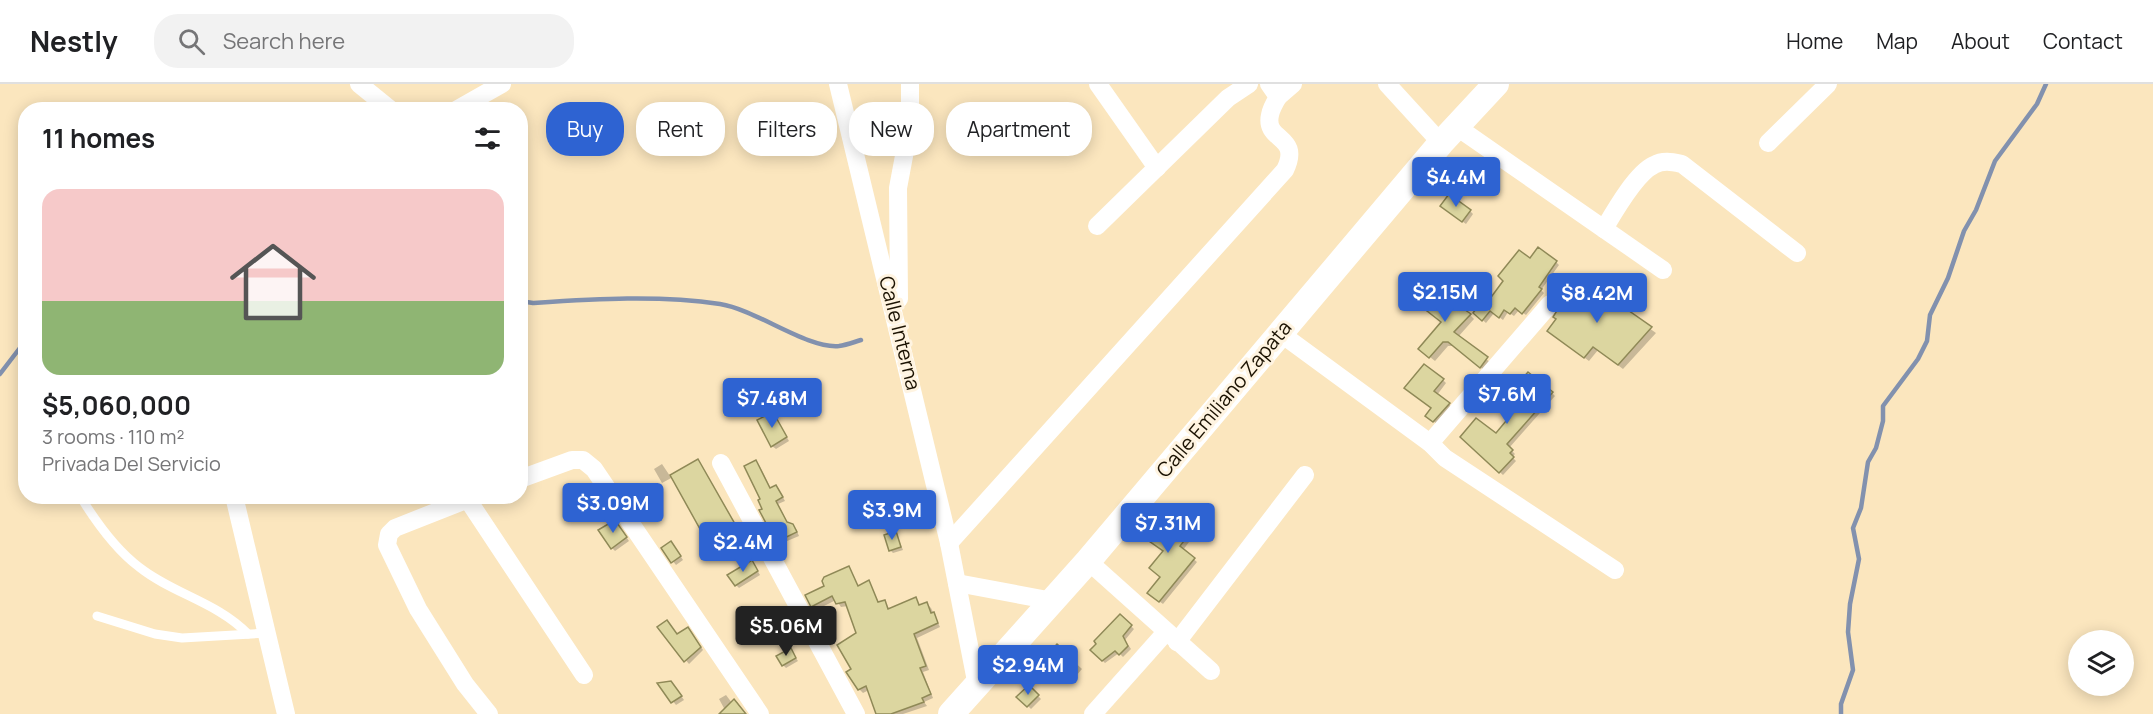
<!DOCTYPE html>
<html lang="en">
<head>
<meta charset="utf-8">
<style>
  body { margin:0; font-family:Manrope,sans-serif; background:#f2f2f2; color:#202124; height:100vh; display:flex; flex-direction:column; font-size:22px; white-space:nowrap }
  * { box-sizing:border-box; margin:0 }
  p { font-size:20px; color:#757577 }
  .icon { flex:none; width:33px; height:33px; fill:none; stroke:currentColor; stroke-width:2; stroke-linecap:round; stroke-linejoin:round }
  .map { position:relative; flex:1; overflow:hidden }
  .sheet { position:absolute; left:18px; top:18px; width:510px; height:402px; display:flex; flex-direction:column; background:#fff; border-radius:24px; box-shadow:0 3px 15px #0003 }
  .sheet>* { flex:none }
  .top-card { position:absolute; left:546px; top:18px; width:570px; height:54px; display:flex; gap:12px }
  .tools { position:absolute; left:2068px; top:546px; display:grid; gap:12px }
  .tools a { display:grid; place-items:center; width:66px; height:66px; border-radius:50%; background:#fff; box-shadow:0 3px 15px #0003; font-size:30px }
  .price { position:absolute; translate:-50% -51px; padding:0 14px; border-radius:6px; background:#2e63d2; color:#fff; font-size:20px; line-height:39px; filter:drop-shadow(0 2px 3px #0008) }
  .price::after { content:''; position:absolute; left:50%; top:36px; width:18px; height:14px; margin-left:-9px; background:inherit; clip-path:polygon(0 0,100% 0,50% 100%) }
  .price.on { background:#222; color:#fff }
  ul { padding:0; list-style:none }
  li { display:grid; align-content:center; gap:12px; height:318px; padding:0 24px }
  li+li { border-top:2px solid #e0e0e0 }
  li span { display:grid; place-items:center; height:186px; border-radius:18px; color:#555 }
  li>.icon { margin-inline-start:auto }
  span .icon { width:108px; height:108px; fill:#fffc; stroke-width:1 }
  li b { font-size:26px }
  h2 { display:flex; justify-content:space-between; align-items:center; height:72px; padding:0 24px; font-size:26px }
  .chip { padding:0 21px; border-radius:24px; background:#fff; box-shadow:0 3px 15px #0003; font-size:21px; line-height:54px }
  .chip.on { background:#2e63d2; color:#fff }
  header { display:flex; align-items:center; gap:36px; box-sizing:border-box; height:84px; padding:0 30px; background:#fff; border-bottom:2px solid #e0e0e0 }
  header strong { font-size:28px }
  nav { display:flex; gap:33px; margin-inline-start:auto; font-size:21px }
  .search { width:420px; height:54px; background:#f2f2f2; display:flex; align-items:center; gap:15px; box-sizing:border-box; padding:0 21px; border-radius:24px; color:#757577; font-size:22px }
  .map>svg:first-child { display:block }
</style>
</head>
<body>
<header>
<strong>Nestly</strong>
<div class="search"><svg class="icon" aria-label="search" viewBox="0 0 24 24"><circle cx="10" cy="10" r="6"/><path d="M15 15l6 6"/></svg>Search here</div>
<nav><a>Home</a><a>Map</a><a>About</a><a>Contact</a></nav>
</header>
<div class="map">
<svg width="2153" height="630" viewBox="0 0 2153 630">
  <rect width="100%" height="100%" fill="#fbe6be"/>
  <g fill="#0003">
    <path d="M1445,125L1470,127L1473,130L1466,140Z"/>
    <path d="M1531,176L1556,178L1559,181L1541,206L1544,209L1526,231L1519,226L1514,232L1508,228L1503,236L1494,229L1486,239L1475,229Z"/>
    <path d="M1582,196L1656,249L1623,285L1598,266L1589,277L1554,251L1558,236Z"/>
    <path d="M1470,231L1474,235L1458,253L1491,279L1485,287L1454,262H1448L1435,277L1425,269Z"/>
    <path d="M1443,296L1446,299L1437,311L1452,323L1437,340L1430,335L1432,324L1409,307Z"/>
    <path d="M1552,309L1555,312L1509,364L1515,370L1512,373L1516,377L1503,391L1462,353L1496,351Z"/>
    <path d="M773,330L789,357L776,365L772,362Z"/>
    <path d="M698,376L741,450L714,465L673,393L662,399L654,385L662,380L670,392Z"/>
    <path d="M759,381L771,405L776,403L779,406L785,417L778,420L788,440L796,445L799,452L780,460L764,425Z"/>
    <path d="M618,441L629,457L615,467L612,464Z"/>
    <path d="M896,449L903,466L893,469L890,466Z"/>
    <path d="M1189,451L1192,454L1183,466L1197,478L1163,520L1152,512L1161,493L1154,487Z"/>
    <path d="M674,462L683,476L676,481L663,465Z"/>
    <path d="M754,481L760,491L739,504L736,501Z"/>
    <path d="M849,484L859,503L869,498L879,519L885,518L890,526L915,515L921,522L927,520L931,524L940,543L917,554L929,586L923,588L933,614L924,618L927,622L903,630H878L869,606L863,609L859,605L853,585L858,550L848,522L841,523L836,516L816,526L812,522L826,503Z"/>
    <path d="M1120,532L1134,545L1125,556L1131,565L1123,573L1119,569L1105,579L1092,566Z"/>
    <path d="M659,544L677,552L691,548L703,566L689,580Z"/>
    <path d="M1057,562L1082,585L1069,600L1050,584Z"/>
    <path d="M790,566L798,577L786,584L783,581Z"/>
    <path d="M660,601L674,602L684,616L676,621Z"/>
    <path d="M1029,603L1041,615L1031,625L1019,613Z"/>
    <path d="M726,611L732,619L737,618L746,630H721L725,626L719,615Z"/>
  </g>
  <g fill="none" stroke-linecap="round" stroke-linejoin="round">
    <g stroke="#8291ae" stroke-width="4.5">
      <path d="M520,217L533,219C596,215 658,211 720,220C757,226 807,265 839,262C847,261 854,258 861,256"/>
      <path d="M0,290L26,256"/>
      <path d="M1841,630V620L1853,586L1848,548L1850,520L1859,475L1853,444L1861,424L1868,378L1876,364L1883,337V322L1918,275L1927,257L1930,231L1948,194L1964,147L1976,126L1995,77L2037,20L2046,0"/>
    </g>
  </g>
  <g fill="#dcd6a0" stroke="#8f8957" stroke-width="1.5">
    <path d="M1449,110L1471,126L1462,138L1440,122Z"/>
    <path d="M1538,163L1557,177L1539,203L1542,205L1522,230L1515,224L1510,230L1504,226L1499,234L1490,227L1482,237L1473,229L1485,212L1489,216L1503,197L1498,192L1519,166L1530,174Z"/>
    <path d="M1582,194L1652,243L1618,281L1593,263L1584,274L1547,247L1556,235L1553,233L1561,220Z"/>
    <path d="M1420,195L1471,230L1454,248L1488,273L1480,284L1448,258H1443L1429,274L1418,265L1441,238L1413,216L1415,213L1409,208Z"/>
    <path d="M1424,280L1444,295L1434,307L1450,319L1433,338L1425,332L1431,324L1404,304Z"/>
    <path d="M1528,288L1553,308L1507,360L1513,366L1510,369L1514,373L1499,389L1460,353L1476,334L1496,349L1526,313L1515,303Z"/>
    <path d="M773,328L787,353L771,363L757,336Z"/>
    <path d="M698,375L739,447L710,463L670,391Z"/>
    <path d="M756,376L770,404L776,401L783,413L776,417L787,438L793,440L797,448L776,458L759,426L762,425L758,416L760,415L744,382Z"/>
    <path d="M1156,425L1190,449L1180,462L1195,474L1159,518L1147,509L1160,493L1149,484L1163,467L1149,457L1158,446L1146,437Z"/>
    <path d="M615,436L627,453L611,465L598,446Z"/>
    <path d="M896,447L901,463L889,467L884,451Z"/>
    <path d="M671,457L681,472L671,479L661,464Z"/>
    <path d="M752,476L758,487L735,502L727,491Z"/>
    <path d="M849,482L858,502L869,496L878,518L885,516L888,525L916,513L919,521L927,518L931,529L934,528L938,539L914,550L926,582L920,584L931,610L922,614L924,618L891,630H876L866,602L858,606L846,588L851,585L837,561L856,549L845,518L836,520L832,512L811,523L805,511L824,502L822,497L824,493Z"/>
    <path d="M1120,530L1132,541L1123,552L1128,562L1119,571L1115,567L1102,577L1090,566L1096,560L1094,557Z"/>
    <path d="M667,536L677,550L688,543L701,563L684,578L657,543Z"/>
    <path d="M1057,560L1076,577L1061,594L1041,578Z"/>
    <path d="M791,564L796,574L782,582L776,572Z"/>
    <path d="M671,597L682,612L671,619L657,599Z"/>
    <path d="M1029,601L1039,611L1027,623L1016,613Z"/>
    <path d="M734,615L746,630H719Z"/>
  </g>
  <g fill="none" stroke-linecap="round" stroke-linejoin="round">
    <g stroke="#fff" stroke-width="9">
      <path d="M80,412C96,438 115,465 139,483C173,510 217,518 248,550"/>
      <path d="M97,532L155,550L182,554L267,549"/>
    </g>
    <g stroke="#fff" stroke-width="18">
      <path d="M359,0L391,26"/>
      <path d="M838,0L949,459L977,602"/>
      <path d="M1098,0L1157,84"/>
      <path d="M1387,0L1441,59"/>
      <path d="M1278,13L1293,0"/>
      <path d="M456,26L502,0"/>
      <path d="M1457,43L1604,145C1614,128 1636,89 1654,81C1663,76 1672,78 1682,80L1797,169"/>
      <path d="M1768,59L1828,0"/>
      <path d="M1097,142L1228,14L1249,0"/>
      <path d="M1604,145L1663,186"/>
      <path d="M899,215L898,104L910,40V0"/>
      <path d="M1280,249L1430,359L1445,374L1615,486"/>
      <path d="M1430,359L1550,220"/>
      <path d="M721,379L856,630"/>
      <path d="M520,395L572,376H583L594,385L760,630"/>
      <path d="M234,412L286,630"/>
      <path d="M476,412L395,444L389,450L387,461L418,525L465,600L489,630"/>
      <path d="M458,413L468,416L584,591"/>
      <path d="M949,459L1285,86C1302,51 1264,58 1270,31C1271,25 1275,18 1278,13L1269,0"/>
      <path d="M1088,477L1211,587"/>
      <path d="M957,499L1053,517"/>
      <path d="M1177,558L1305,391"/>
      <path d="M1093,630L1166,548"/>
    </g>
    <path stroke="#fff" stroke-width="26" d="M951,630L1088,477L1441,59L1496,0"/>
  </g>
  <g text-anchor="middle" stroke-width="6" stroke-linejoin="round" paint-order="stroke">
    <g font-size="20" fill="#1b1202" stroke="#fff4e1">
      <text transform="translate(900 249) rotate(76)" y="7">Calle Interna</text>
      <text transform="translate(1224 315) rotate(-50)" y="7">Calle Emiliano Zapata</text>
    </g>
  </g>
</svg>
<div class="tools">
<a><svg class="icon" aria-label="layers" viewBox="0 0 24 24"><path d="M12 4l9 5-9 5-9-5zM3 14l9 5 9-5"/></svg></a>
</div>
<b class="price" style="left:1456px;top:124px">$4.4M</b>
<b class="price" style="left:1445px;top:239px">$2.15M</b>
<b class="price" style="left:1597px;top:240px">$8.42M</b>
<b class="price" style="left:1507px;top:341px">$7.6M</b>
<b class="price" style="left:772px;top:345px">$7.48M</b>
<b class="price" style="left:613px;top:450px">$3.09M</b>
<b class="price" style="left:892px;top:457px">$3.9M</b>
<b class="price" style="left:1168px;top:470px">$7.31M</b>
<b class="price" style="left:743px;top:489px">$2.4M</b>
<b class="price on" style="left:786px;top:573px">$5.06M</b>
<b class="price" style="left:1028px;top:612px">$2.94M</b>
<div class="top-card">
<a class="chip on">Buy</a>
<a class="chip">Rent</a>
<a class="chip">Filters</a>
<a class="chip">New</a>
<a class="chip">Apartment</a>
</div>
<section class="sheet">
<h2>11 homes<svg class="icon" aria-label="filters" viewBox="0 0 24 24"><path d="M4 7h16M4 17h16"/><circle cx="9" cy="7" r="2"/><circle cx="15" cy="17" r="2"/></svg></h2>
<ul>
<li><span style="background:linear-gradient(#f6c9c9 60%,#8fb573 0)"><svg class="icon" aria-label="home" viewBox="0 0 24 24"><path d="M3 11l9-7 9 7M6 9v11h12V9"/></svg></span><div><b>$5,060,000</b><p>3 rooms · 110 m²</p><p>Privada Del Servicio</p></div></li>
</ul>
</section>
</div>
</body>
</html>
